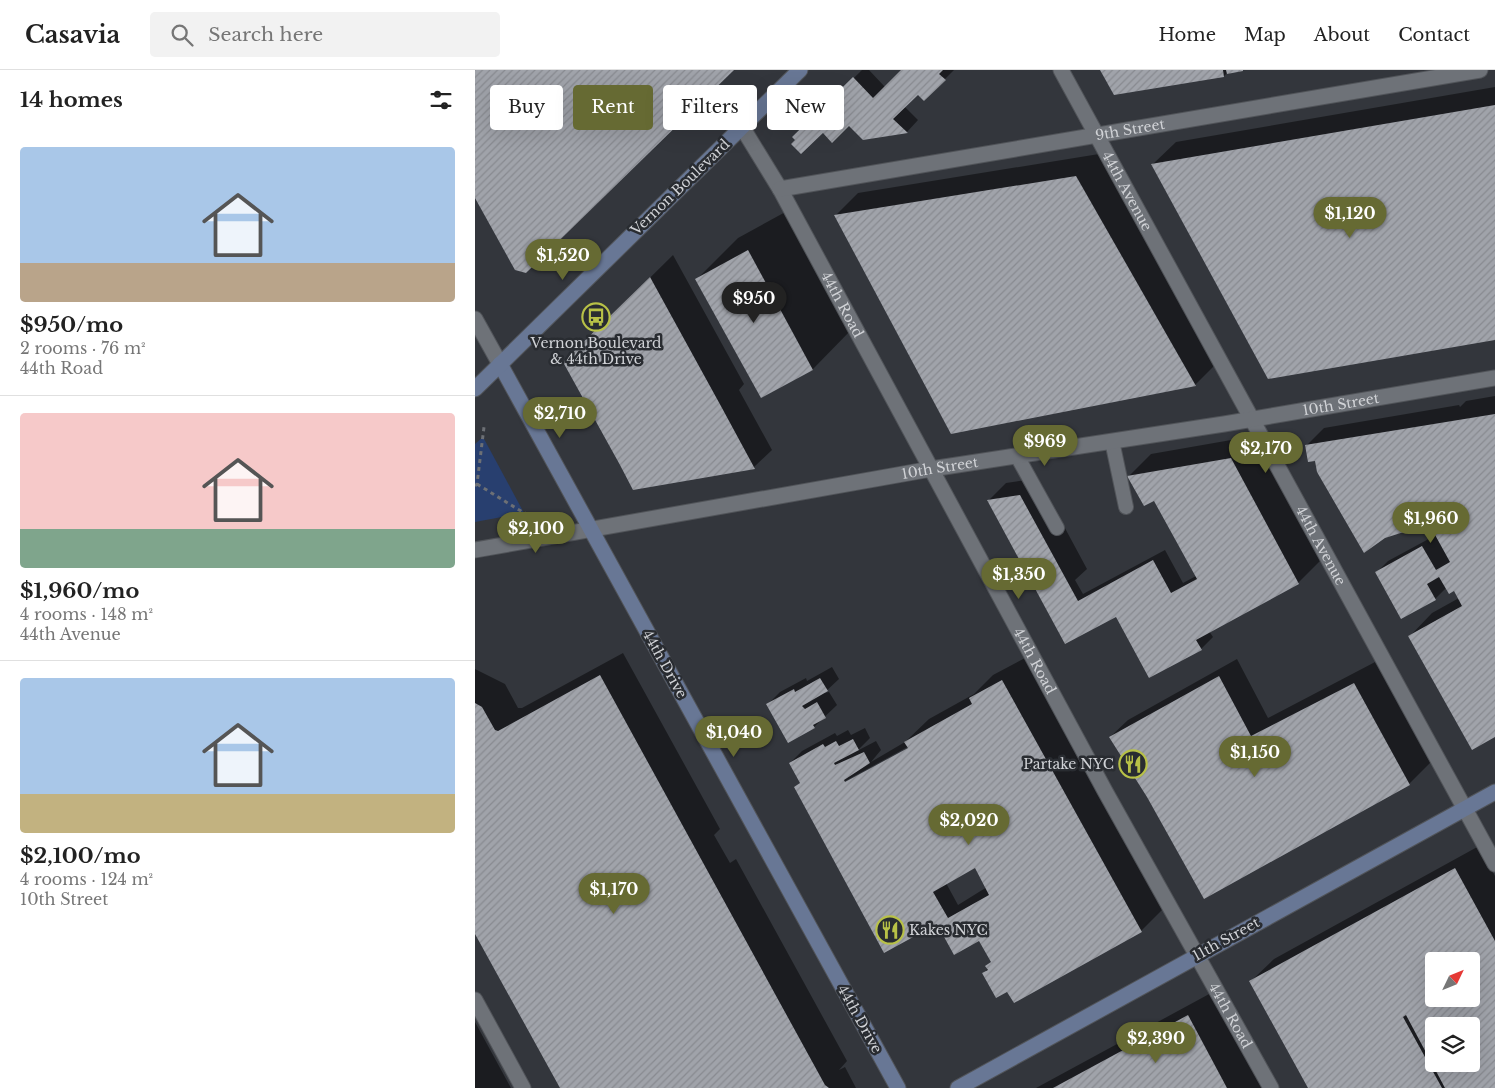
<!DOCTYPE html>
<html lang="en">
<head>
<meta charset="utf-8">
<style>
  body { margin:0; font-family:"Libre Baskerville",serif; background:#f2f2f2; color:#222; height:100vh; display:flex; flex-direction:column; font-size:19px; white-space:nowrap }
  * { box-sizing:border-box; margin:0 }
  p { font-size:16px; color:#767676 }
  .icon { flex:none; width:28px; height:28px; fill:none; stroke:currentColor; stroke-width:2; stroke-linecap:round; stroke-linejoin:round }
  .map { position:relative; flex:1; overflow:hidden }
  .details { display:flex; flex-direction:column; background:#fff; width:475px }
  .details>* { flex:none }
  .banner { position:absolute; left:15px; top:15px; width:475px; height:45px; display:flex; gap:10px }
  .needle { width:32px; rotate:47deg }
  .buttons { position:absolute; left:950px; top:882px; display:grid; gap:10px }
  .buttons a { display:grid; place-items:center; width:55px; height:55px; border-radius:5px; background:#fff; box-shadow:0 5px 20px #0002; font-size:25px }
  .price { position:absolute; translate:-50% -42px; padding:0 11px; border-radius:18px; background:#666a33; color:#fff; font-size:16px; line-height:32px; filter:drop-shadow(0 1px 2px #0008) }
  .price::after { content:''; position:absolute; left:50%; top:30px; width:15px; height:11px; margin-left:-8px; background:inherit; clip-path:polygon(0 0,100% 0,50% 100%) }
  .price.current { background:#222; color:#fff }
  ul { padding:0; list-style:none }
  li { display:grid; align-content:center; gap:10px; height:265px; padding:0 20px }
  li+li { border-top:1px solid #e0e0e0 }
  li span { display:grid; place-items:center; height:155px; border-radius:5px; color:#555 }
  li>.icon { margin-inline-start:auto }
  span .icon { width:90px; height:90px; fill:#fffc; stroke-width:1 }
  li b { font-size:21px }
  h2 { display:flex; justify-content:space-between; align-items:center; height:60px; padding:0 20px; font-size:21px }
  .chip { padding:0 18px; border-radius:5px; background:#fff; box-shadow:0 5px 20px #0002; font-size:18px; line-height:45px }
  .chip.current { background:#666a33; color:#fff }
  header { display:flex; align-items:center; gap:30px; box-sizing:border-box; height:70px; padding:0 25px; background:#fff; border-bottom:1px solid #e0e0e0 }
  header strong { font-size:24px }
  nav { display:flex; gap:28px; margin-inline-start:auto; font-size:18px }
  .search { width:350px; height:45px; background:#f2f2f2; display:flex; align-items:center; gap:12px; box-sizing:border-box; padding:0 18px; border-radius:5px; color:#767676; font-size:19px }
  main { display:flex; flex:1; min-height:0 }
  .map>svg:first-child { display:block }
</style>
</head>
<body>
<header>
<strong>Casavia</strong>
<div class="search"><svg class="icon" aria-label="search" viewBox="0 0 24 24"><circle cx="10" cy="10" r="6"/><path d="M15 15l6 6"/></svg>Search here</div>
<nav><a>Home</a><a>Map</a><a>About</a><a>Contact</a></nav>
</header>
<main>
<section class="details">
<h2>14 homes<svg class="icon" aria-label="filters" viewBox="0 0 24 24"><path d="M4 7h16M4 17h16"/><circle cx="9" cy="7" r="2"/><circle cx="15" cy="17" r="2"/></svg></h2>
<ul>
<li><span style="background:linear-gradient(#a9c7e8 75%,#b9a48a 0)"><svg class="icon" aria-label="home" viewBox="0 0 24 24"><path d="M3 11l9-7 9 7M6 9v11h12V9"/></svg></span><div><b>$950/mo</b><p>2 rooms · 76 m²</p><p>44th Road</p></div></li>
<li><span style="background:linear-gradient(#f6c9c9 75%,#7fa58c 0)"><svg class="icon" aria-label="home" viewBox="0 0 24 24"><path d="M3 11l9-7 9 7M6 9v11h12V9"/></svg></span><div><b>$1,960/mo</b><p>4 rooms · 148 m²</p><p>44th Avenue</p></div></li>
<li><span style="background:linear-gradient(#a9c7e8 75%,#c2b280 0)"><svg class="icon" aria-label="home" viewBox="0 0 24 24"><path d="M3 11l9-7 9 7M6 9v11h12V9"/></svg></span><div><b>$2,100/mo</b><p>4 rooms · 124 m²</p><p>10th Street</p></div></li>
</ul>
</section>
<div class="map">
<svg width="1020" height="1018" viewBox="0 0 1020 1018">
  <defs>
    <pattern id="building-hatch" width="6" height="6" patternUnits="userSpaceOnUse" patternTransform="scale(1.25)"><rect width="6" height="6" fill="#a0a3aa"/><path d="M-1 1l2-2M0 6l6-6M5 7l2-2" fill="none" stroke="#888a90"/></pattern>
  </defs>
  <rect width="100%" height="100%" fill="#33363c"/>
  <path fill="#283f6f" d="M8,367L49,443L0,452V374Z"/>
  <g fill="#0007" fill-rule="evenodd">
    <path d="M387,0H394L410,17L428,0H479L449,30L443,23L429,36L443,50L432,62L388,69L374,54L322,70L319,67Z"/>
    <path d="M626,0H766L752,3L749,6Z"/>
    <path d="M1020,17V269L678,94L701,72Z"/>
    <path d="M624,84L743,292L720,315L360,146L383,123Z"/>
    <path d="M314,140L379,257L338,299L287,327L222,209L263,168Z"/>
    <path d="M198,185L269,314L264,320L297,380L279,397L159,418L113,269Z"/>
    <path d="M1020,326V666L935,566L957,543L984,528L979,519L972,517L960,529L901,503L913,491L961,465L960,452L841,389L831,376L849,358L984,335L985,337L991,331Z"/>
    <path d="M779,366L846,490L823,513L734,561L738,567L726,579L641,545L590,573L513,431L531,413L563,408L612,499L600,510L608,524L690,480L708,513L721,506L679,429L654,406L676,384Z"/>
    <path d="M148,583L245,759L239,765L255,793L261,789L372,991L364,1000L370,997L381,1018H86L0,862V599L30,614L43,638H47Z"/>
    <path d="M550,588L689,838L666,861L533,920L509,904L517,891L505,869L463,852L321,717L326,712L315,693L327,681L360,663L362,666L373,660L376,665L390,658L395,668L382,681L401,671L406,680L396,692L430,672L454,649L499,624L518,605ZM438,674L439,676L350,725V722ZM500,796L512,817L483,835L471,813Z"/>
    <path d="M762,589L793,648L902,591L957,691L934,714L674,727L635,667L653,650Z"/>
    <path d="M357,597L364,609L349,623L354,622L362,635L339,657L293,634L305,622L331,608L332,611Z"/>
    <path d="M1004,776L1020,806V1018H834L776,911L799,889ZM959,891H996V929H959ZM959,956H996V994H959Z"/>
    <path d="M736,923L788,1018H561Z"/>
    <path d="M0,952L36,1018H0Z"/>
  </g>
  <g fill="url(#building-hatch)" fill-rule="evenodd">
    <path d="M0,0H259L51,203L40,200L0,128Z"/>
    <path d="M426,0H468L464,4L471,10L449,31L443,25L418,49L433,63L388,70L374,56L357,73L348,63L326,84L316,74L320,70L317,67L378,7L398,28Z"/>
    <path d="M625,0H748L749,7L639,25Z"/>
    <path d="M751,0H768V1L752,4Z"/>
    <path d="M1020,35V270L793,309L676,94Z"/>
    <path d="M601,106L721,316L476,364L359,145Z"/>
    <path d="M273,180L338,300L286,328L220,209Z"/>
    <path d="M175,207L247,338L280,399L158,420L145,395L88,292Z"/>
    <path d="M1020,344V667L997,680L933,566L987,536L979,521L974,524L964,507L952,514L961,530L926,549L900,502L947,476L961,500L975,492L954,454L910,468L889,483L842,402L840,391L833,392L830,375Z"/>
    <path d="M756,388L824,514L721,570L727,580L674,608L641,547L590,574L512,430L545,425L603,531L678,490L696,523L722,509L679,431L669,436L652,406Z"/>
    <path d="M125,605L350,1015L354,1018H85L0,864V633L7,637L20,660L23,661Z"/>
    <path d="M744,606L776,666L879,613L935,715L729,829L672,727L634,667Z"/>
    <path d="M345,608L353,621L327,636L330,639L342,632L351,648L338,655L340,658L313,673L291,634L319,619L320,622Z"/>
    <path d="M527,610L667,862L539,933L532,922L521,928L507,903L513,900L510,896L516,892L504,871L479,885L462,854L409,883L319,717L325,713L314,693L348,674L350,677L361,671L364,676L378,669L384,680L359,693L360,695L389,682L395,693L369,710L370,712L433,678L429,672L497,634L494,628ZM500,798L514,825L473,848L458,822Z"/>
    <path d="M980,798L1020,871V1018H970L931,945L928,947L967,1018H833L774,911ZM959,891H996V929H959ZM959,956H996V994H959Z"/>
    <path d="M713,945L752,1018H578Z"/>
  </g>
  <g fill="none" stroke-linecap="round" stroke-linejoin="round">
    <g stroke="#515459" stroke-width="16">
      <g id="lane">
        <path d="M637,371L651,437"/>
        <path d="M542,386L582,458"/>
      </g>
    </g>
    <g stroke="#515459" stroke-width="17">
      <g id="street">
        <path id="s1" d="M586,0L1020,794"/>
        <path id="s2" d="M267,57L305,119L630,721L796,1018"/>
        <path id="s3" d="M305,119L1005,0"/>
        <path d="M0,249L25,294"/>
        <path id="s4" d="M0,480L456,399L749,354L1020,308"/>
        <path d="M0,930L48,1018"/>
      </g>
    </g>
    <g stroke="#515459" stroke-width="17">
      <g id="secondary">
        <path d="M25,294L423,1018"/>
        <path d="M0,319L325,0"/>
        <path d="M483,1018L1020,722"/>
      </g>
    </g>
    <g stroke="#6d7075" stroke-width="3" stroke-dasharray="4 4" stroke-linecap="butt">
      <path d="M2,414L49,443L59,445"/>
      <path d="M0,416L2,414L9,357"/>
    </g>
    <use href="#lane" stroke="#6e7278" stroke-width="14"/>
    <use href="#street" stroke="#6e7278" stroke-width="15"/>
    <use href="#secondary" stroke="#687795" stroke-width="15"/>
  </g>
  <defs>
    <g id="bus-ring" transform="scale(1.4375)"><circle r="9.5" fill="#292c31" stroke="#b8c147" stroke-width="1.5"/><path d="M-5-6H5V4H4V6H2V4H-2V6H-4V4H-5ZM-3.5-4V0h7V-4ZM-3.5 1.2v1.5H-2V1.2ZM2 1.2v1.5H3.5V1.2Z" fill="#b8c147"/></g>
    <g id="restaurant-ring" transform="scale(1.4375)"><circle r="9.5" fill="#292c31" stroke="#b8c147" stroke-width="1.5"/><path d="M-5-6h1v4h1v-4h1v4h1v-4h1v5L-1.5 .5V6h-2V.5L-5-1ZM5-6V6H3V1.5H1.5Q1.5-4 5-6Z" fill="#b8c147"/></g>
  </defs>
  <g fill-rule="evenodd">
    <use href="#bus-ring" x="121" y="247"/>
    <use href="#restaurant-ring" x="658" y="694"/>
    <use href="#restaurant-ring" x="415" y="860"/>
  </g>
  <g text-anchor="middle" stroke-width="5" stroke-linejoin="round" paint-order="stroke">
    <g font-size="14" fill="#d0d2d6" stroke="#292c31">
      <text dy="5" stroke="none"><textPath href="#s3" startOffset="355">9th Street</textPath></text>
      <text transform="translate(205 117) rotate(-44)" y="5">Vernon Boulevard</text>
      <text dy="5" stroke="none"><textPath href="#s1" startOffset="138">44th Avenue</textPath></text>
      <text dy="5" stroke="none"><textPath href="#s2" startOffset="204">44th Road</textPath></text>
      <text dy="5" stroke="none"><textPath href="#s4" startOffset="878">10th Street</textPath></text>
      <text dy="5" stroke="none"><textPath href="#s4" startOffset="472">10th Street</textPath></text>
      <text dy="5" stroke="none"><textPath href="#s1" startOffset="542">44th Avenue</textPath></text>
      <text dy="5" stroke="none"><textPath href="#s2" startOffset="609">44th Road</textPath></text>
      <text transform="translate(190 594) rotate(61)" y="5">44th Drive</text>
      <text transform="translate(751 869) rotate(-29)" y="5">11th Street</text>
      <text dy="5" stroke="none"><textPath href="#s2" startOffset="1014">44th Road</textPath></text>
      <text transform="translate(385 949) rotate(61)" y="5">44th Drive</text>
    </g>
    <g font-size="14" fill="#d0d2d6" stroke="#292c31">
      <text x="121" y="278">Vernon Boulevard<tspan x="121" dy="16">&amp; 44th Drive</tspan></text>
      <text x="639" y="699" text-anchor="end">Partake NYC</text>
      <text x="434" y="865" text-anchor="start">Kakes NYC</text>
    </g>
  </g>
</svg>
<div class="buttons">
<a><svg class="needle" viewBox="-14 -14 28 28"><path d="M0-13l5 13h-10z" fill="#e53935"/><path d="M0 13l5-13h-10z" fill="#767676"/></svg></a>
<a><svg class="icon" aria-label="layers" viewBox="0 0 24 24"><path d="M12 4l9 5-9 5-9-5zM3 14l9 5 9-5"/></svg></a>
</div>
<b class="price" style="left:875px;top:169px">$1,120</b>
<b class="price" style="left:88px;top:211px">$1,520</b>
<b class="price current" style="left:279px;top:254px">$950</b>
<b class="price" style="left:85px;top:369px">$2,710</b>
<b class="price" style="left:570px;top:397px">$969</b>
<b class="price" style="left:791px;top:404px">$2,170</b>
<b class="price" style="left:956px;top:474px">$1,960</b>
<b class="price" style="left:61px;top:484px">$2,100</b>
<b class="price" style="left:544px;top:530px">$1,350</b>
<b class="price" style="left:259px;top:688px">$1,040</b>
<b class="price" style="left:780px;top:708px">$1,150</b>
<b class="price" style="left:494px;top:776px">$2,020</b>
<b class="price" style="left:139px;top:845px">$1,170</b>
<b class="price" style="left:681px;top:994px">$2,390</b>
<div class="banner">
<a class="chip">Buy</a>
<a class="chip current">Rent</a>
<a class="chip">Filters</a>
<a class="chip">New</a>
</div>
</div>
</main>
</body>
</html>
